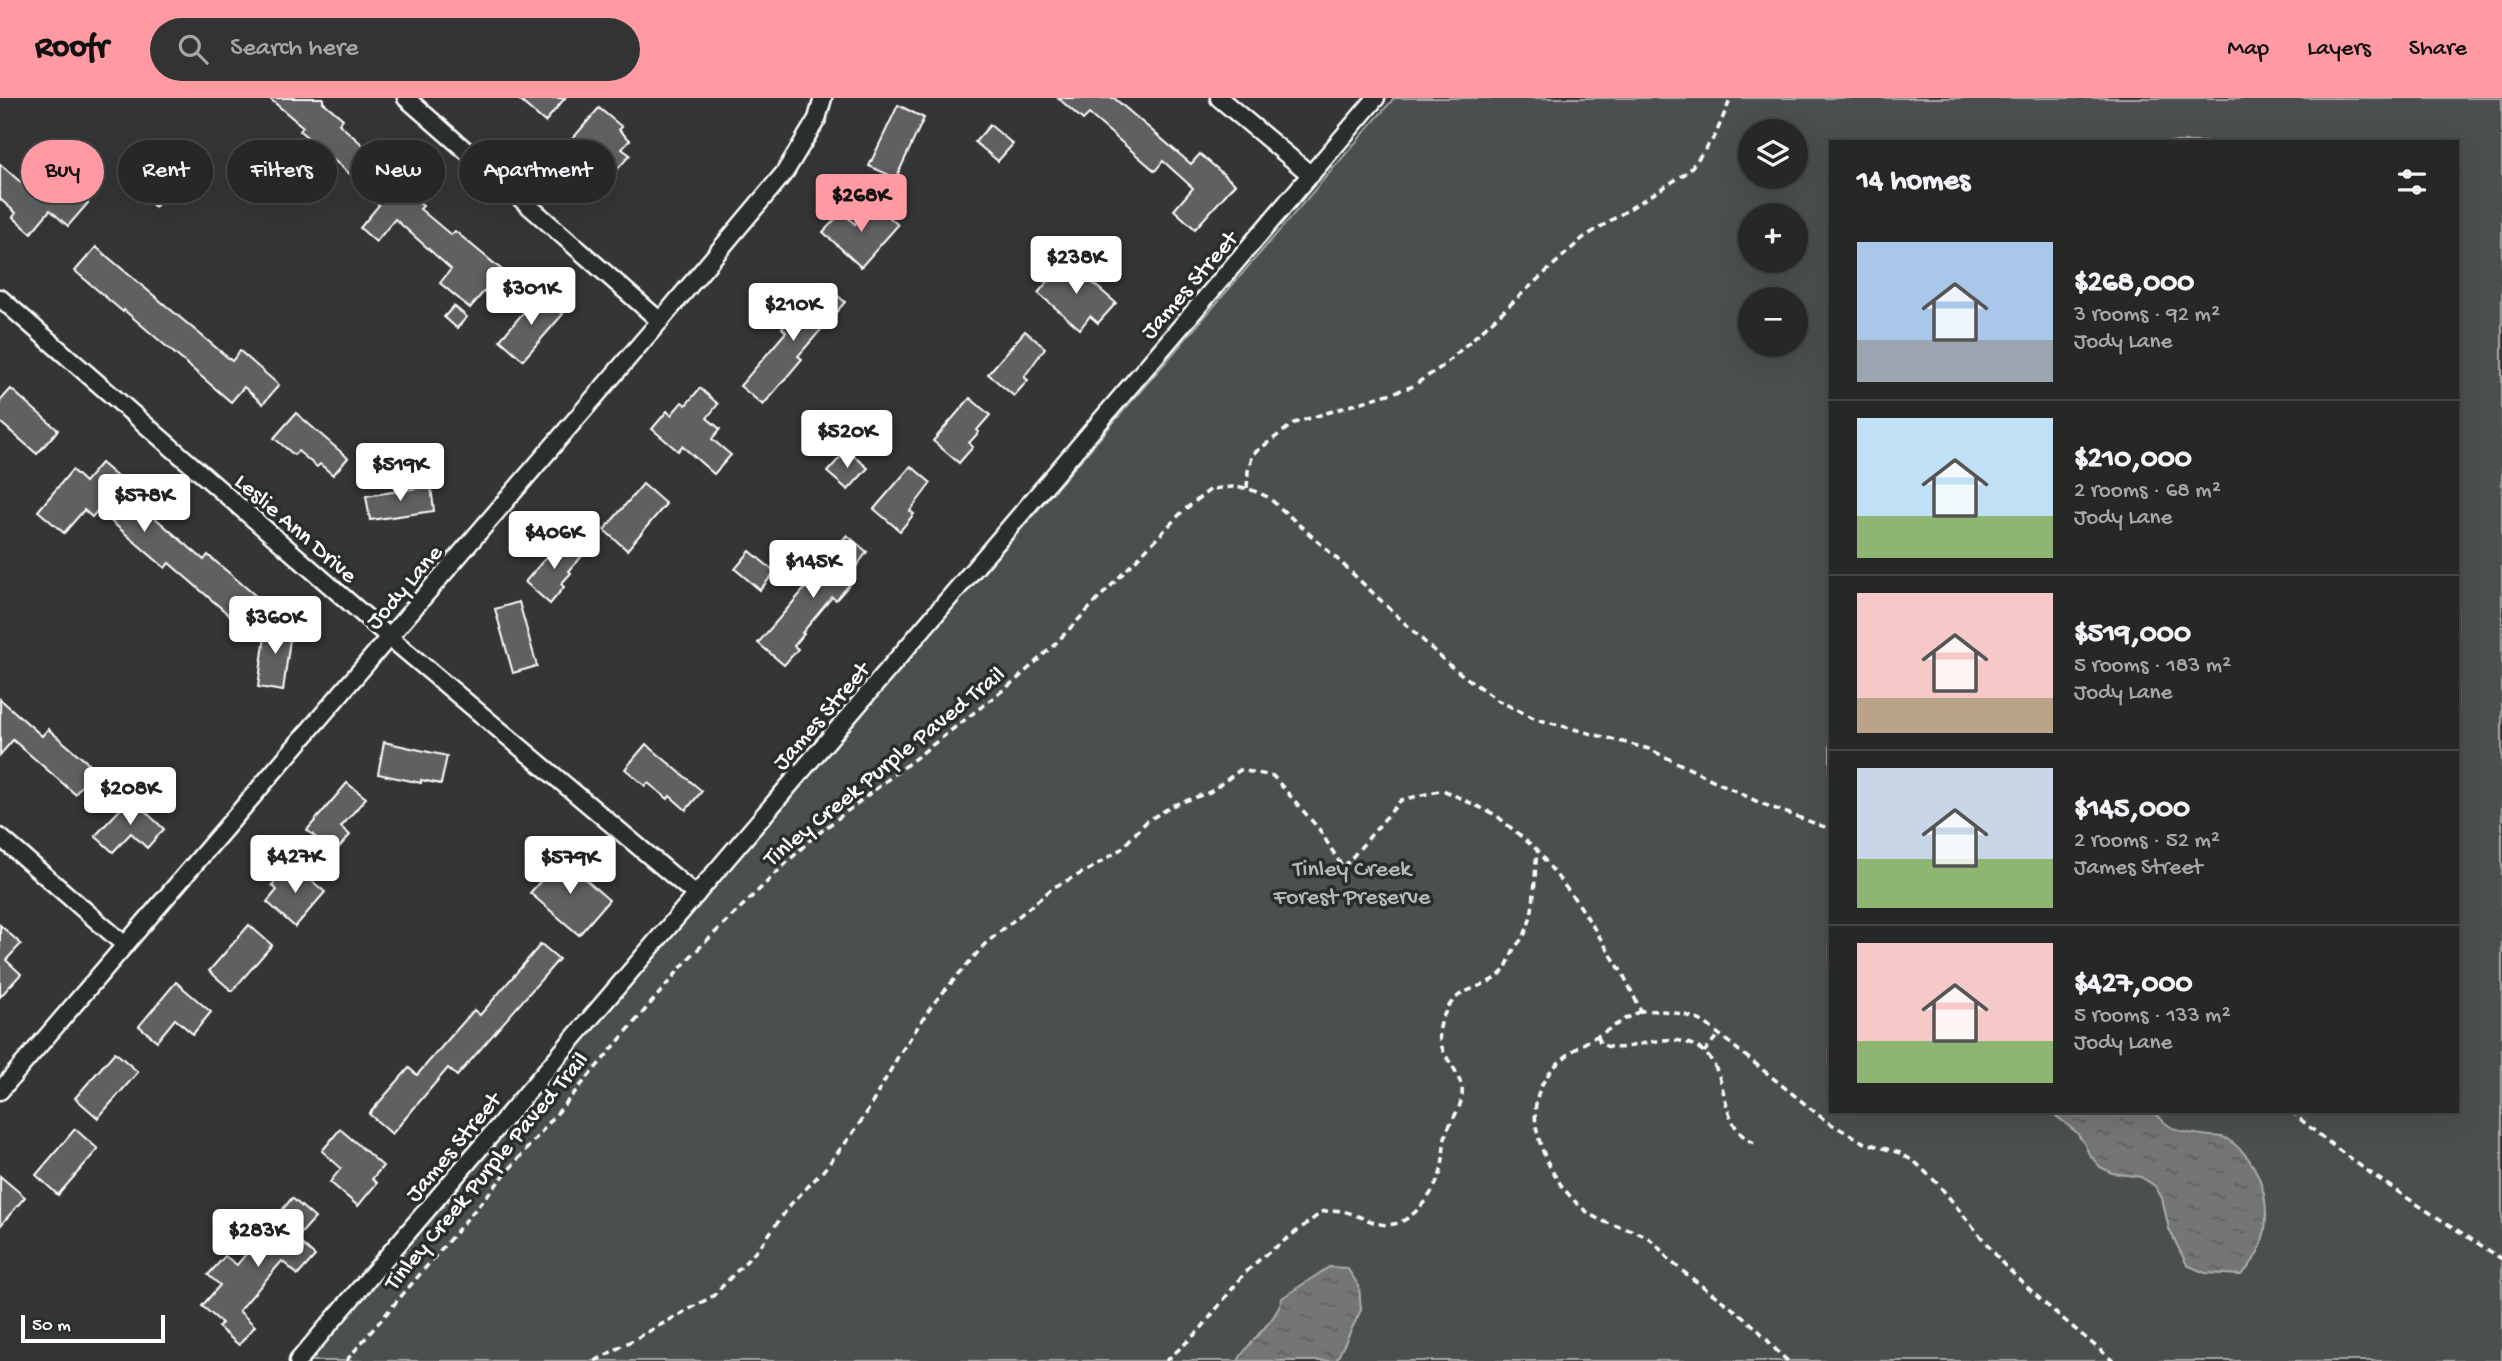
<!DOCTYPE html>
<html lang="en">
<head>
<meta charset="utf-8">
<style>
  body { margin:0; font-family:"Gochi Hand",sans-serif; background:#323434; color:#f1f3f6; height:100vh; display:flex; flex-direction:column; font-size:26px; white-space:nowrap }
  * { box-sizing:border-box; margin:0 }
  p { font-size:23px; color:#a4a6a8 }
  .icon { flex:none; width:38px; height:38px; fill:none; stroke:currentColor; stroke-width:2; stroke-linecap:round; stroke-linejoin:round }
  .map { position:relative; flex:1; overflow:hidden }
  .details { position:absolute; left:1829px; top:42px; width:630px; height:973px; display:flex; flex-direction:column; background:#262828; border-radius:0px; box-shadow:0 7px 28px #0002,0 0 0 2px #424445 }
  .details>* { flex:none }
  .hud { position:absolute; left:21px; top:42px; width:665px; height:63px; display:flex; gap:14px }
  .tools { position:absolute; left:1738px; top:21px; display:grid; gap:14px }
  .tools a { display:grid; place-items:center; width:70px; height:70px; border-radius:50%; background:#262828; box-shadow:0 7px 28px #0002,0 0 0 2px #424445; font-size:35px }
  .scale { position:absolute; left:21px; bottom:18px; width:144px; box-sizing:border-box; padding-left:7px; border:4px solid #fff; border-top:0; font-size:19px; line-height:24px; white-space:nowrap; color:#fff; -webkit-text-stroke:5px #2a2d2e; paint-order:stroke }
  .price { position:absolute; translate:-50% -60px; padding:0 16px; border-radius:7px; background:#fff; color:#222; font-size:23px; line-height:46px; filter:drop-shadow(0 2px 4px #0008) }
  .price::after { content:''; position:absolute; left:50%; top:42px; width:21px; height:16px; margin-left:-10px; background:inherit; clip-path:polygon(0 0,100% 0,50% 100%) }
  .price.on { background:#ff9aa2; color:#111 }
  ul { padding:0; list-style:none }
  li { display:flex; align-items:center; gap:21px; height:175px; padding:0 28px }
  li+li { border-top:2px solid #424445 }
  li span { display:grid; place-items:center; flex:none; width:196px; height:140px; border-radius:0px; color:#555 }
  li>.icon { margin-inline-start:auto }
  span .icon { width:84px; height:84px; fill:#fffc; stroke-width:1 }
  li b { font-size:30px }
  h2 { display:flex; justify-content:space-between; align-items:center; height:84px; padding:0 28px; font-size:30px }
  .tag { padding:0 24px; border-radius:32px; background:#262828; box-shadow:0 7px 28px #0002,0 0 0 2px #424445; font-size:24px; line-height:63px }
  .tag.on { background:#ff9aa2; color:#111 }
  header { display:flex; align-items:center; gap:42px; box-sizing:border-box; height:98px; padding:0 35px; background:#ff9aa2; color:#111 }
  header strong { font-size:33px }
  nav { display:flex; gap:38px; margin-inline-start:auto; font-size:24px }
  .search { width:490px; height:63px; background:#323434; display:flex; align-items:center; gap:18px; box-sizing:border-box; padding:0 24px; border-radius:38px; color:#a4a6a8; font-size:26px }
  .map>svg:first-child { display:block }
</style>
</head>
<body>
<header>
<strong>Roofr</strong>
<div class="search"><svg class="icon" aria-label="search" viewBox="0 0 24 24"><circle cx="10" cy="10" r="6"/><path d="M15 15l6 6"/></svg>Search here</div>
<nav><a>Map</a><a>Layers</a><a>Share</a></nav>
</header>
<div class="map">
<svg width="2502" height="1263" viewBox="0 0 2502 1263">
  <defs>
    <pattern id="water-ripples" width="26" height="14" patternUnits="userSpaceOnUse" patternTransform="scale(1.75)"><rect width="26" height="14" fill="#737576"/><path d="M2 4q2-2 4 0t4 0M15 11q2-2 4 0t4 0" fill="none" stroke="#606061"/></pattern>
  </defs>
  <rect width="100%" height="100%" fill="#333536"/>
  <filter id="ink" filterUnits="userSpaceOnUse"><feTurbulence type="fractalNoise" baseFrequency=".0143" numOctaves="2"/><feDisplacementMap in="SourceGraphic" scale="14" xChannelSelector="R" yChannelSelector="G"/><feConvolveMatrix kernelMatrix="1 2 1 2 8 2 1 2 1" color-interpolation-filters="sRGB"/></filter>
  <g filter="url(#ink)">
    <path fill="#4c4f50" stroke="#a6a7a8" stroke-width="2" fill-rule="evenodd" d="M1394,0H2502V1263H302ZM1750,33H1796V79H1750ZM1830,44H2457V1013H1830ZM1750,117H1796V163H1750ZM1750,201H1796V247H1750Z"/>
    <g fill="url(#water-ripples)" stroke="#abacad" stroke-width="2">
      <path d="M2050,1013H2155C2168,1035 2188,1035 2211,1038C2217,1039 2222,1038 2227,1041C2272,1068 2280,1142 2241,1177L2205,1175L2187,1167L2169,1131L2162,1100L2155,1088L2141,1079L2112,1075L2100,1069L2089,1056L2084,1045L2076,1034Z"/>
      <path d="M1329,1169L1347,1170L1359,1188L1361,1212L1336,1263H1238C1249,1241 1277,1224 1282,1200Z"/>
    </g>
    <g fill="#5f6162" stroke="#fff" stroke-width="2">
      <path d="M269,0H323V4L343,21L339,26L406,85L402,90L423,108L420,111L451,137L455,133L502,172L470,210L440,185L451,171L395,121L376,144L360,130L379,107L362,92L365,89L300,33L303,29Z"/>
      <path d="M517,0H565L545,24Z"/>
      <path d="M1058,0H1114L1191,66L1200,56L1235,86L1195,131L1174,112L1193,90L1163,63L1155,73L1089,16L1083,22Z"/>
      <path d="M898,7L924,20L896,80L869,68Z"/>
      <path d="M599,10L622,29L619,32L630,42L622,51L630,57L614,75L595,58L590,65L568,46Z"/>
      <path d="M990,27L1013,46L998,63L975,44Z"/>
      <path d="M0,66L34,96L52,75L88,105L68,128L50,112L31,135L13,119L16,115L0,101Z"/>
      <path d="M148,71L170,92L155,109L132,87Z"/>
      <path d="M874,105L898,127L861,169L823,134L842,114L855,126Z"/>
      <path d="M96,149L232,263L240,253L279,287L263,306L244,289L231,304L124,212L123,214L75,173Z"/>
      <path d="M1066,162L1116,205L1098,225L1090,218L1080,231L1038,195Z"/>
      <path d="M822,184L845,204L798,258L802,261L763,307L740,288L786,234L782,230Z"/>
      <path d="M539,196L563,216L523,262L500,242Z"/>
      <path d="M454,208L467,219L457,230L444,219Z"/>
      <path d="M1025,233L1045,250L1024,279L1028,282L1014,298L988,276Z"/>
      <path d="M700,290L718,306L707,320L720,331L712,341L731,357L714,376L682,348L678,353L652,331L667,313L671,317L682,304L686,307Z"/>
      <path d="M11,291L58,332L37,356L0,324V303Z"/>
      <path d="M970,300L990,317L977,332L979,334L969,345L973,349L959,365L933,343Z"/>
      <path d="M296,315L348,360L333,377L320,366L317,369L298,353L294,357L274,340Z"/>
      <path d="M847,352L868,370L848,392L827,374Z"/>
      <path d="M101,365L122,383L118,388L204,462L208,457L256,498L235,522L169,465L165,470L98,412L92,419L84,412L64,435L38,413L72,372L85,384Z"/>
      <path d="M911,368L931,385L910,413L914,416L900,433L874,411Z"/>
      <path d="M643,386L666,406L627,452L604,432Z"/>
      <path d="M431,388L434,413L370,422L366,398Z"/>
      <path d="M847,437L867,454L846,482L850,486L836,502L832,499L802,535L804,536L794,548L798,551L784,567L758,545L812,482L810,480Z"/>
      <path d="M562,441L582,458L569,473L571,475L561,486L564,489L550,506L525,484Z"/>
      <path d="M750,453L775,474L760,492L735,471Z"/>
      <path d="M519,504L537,568L513,575L495,511Z"/>
      <path d="M267,523L292,526L283,593L258,589Z"/>
      <path d="M0,601L42,638L48,631L95,671L75,696L13,642L0,657Z"/>
      <path d="M384,644L447,658L441,686L421,682V685L378,676Z"/>
      <path d="M646,646L702,693L686,712L670,698L668,701L648,685L645,688L625,671Z"/>
      <path d="M347,685L366,700L341,729L350,737L334,755L307,732Z"/>
      <path d="M131,700L164,731L147,750L131,735L113,754L95,738Z"/>
      <path d="M561,760L609,802L579,837L530,795Z"/>
      <path d="M291,765L325,794L295,829L267,804L277,792L272,787Z"/>
      <path d="M0,827L21,846L6,862L21,876L0,899Z"/>
      <path d="M249,827L272,847L232,893L209,873Z"/>
      <path d="M541,846L559,861L457,978L448,970L392,1036L369,1016L409,970L417,977L474,912L480,917Z"/>
      <path d="M176,884L211,914L193,936L175,921L157,943L139,928Z"/>
      <path d="M115,954L138,974L98,1020L75,1000Z"/>
      <path d="M75,1031L98,1051L58,1097L36,1077Z"/>
      <path d="M340,1031L383,1068L372,1081L377,1085L358,1108L330,1084L341,1070L322,1053Z"/>
      <path d="M0,1078L25,1099L0,1128Z"/>
      <path d="M292,1100L315,1120L296,1141L315,1158L298,1177L282,1163L239,1213L255,1228L239,1247L218,1229L222,1225L202,1208L220,1187L208,1177L225,1158L237,1167Z"/>
    </g>
    <g fill="none" stroke-linecap="round" stroke-linejoin="round">
      <g stroke="#fff" stroke-width="21">
        <g id="minor">
          <path d="M406,0L660,223"/>
          <path d="M1219,0L1311,77"/>
          <path d="M0,200L389,539L696,797"/>
          <path d="M0,739L125,847"/>
          <path d="M0,993L660,223L785,74L817,21L823,0"/>
          <path d="M298,1263L1376,0"/>
        </g>
      </g>
      <g stroke="#fff" stroke-width="3.5" stroke-dasharray="7 5" stroke-linecap="butt">
        <path d="M1247,390L1248,373L1253,356L1294,325L1411,289L1443,268L1583,140L1688,74L1715,38L1731,0"/>
        <path d="M1641,913C1625,920 1611,931 1595,939C1545,967 1521,998 1544,1056C1554,1080 1571,1104 1593,1118C1610,1129 1631,1129 1648,1140C1658,1146 1664,1158 1674,1166C1700,1188 1729,1206 1754,1228C1766,1239 1775,1253 1788,1263"/>
        <path d="M1598,938L1600,945C1626,962 1662,926 1700,951C1733,973 1715,1031 1757,1046"/>
        <path d="M1704,954L1718,937"/>
        <path d="M2291,1013C2355,1070 2430,1114 2502,1161"/>
        <path d="M346,1263L691,858L810,742L1016,582L1054,547L1183,413L1211,391L1232,389L1247,390L1268,399L1334,458L1449,567L1497,602L1536,621L1649,651L1760,705L1830,731"/>
        <path d="M595,1263L713,1198L759,1150L791,1106L823,1073L850,1039L866,1016L899,957L933,906L985,846L1054,789L1090,771L1121,751L1147,723L1174,707L1210,694L1240,672L1273,678L1319,731L1343,770L1401,702L1443,692L1496,717L1537,752L1580,808L1623,876L1641,913C1665,912 1683,914 1705,925L1826,1023L1863,1044L1900,1055L1916,1065L1938,1086L2004,1167L2043,1204L2113,1263"/>
        <path d="M1166,1263L1199,1233L1244,1176L1260,1161L1322,1114C1352,1105 1372,1134 1398,1125C1418,1118 1439,1088 1442,1068C1444,1057 1443,1046 1446,1036C1451,1021 1464,1008 1462,991C1459,965 1428,952 1444,917C1457,888 1476,894 1498,878C1508,871 1509,860 1514,851C1518,845 1524,840 1526,833C1536,810 1534,779 1537,754"/>
      </g>
      <use href="#minor" stroke="#2a2d2e" stroke-width="16"/>
    </g>
  </g>
  <g text-anchor="middle" stroke-width="7" stroke-linejoin="round" paint-order="stroke">
    <g font-size="24" fill="#fff" stroke="#2a2d2e">
      <text transform="translate(1188 186) rotate(-49)" y="8">James Street</text>
      <text transform="translate(297 429) rotate(41)" y="8">Leslie Ann Drive</text>
      <text transform="translate(403 488) rotate(-49)" y="8">Jody Lane</text>
      <text transform="translate(820 617) rotate(-49)" y="8">James Street</text>
      <text transform="translate(883 667) rotate(-39)" y="8">Tinley Creek Purple Paved Trail</text>
      <text transform="translate(452 1048) rotate(-50)" y="8">James Street</text>
      <text transform="translate(485 1072) rotate(-50)" y="8">Tinley Creek Purple Paved Trail</text>
    </g>
    <g font-size="24" fill="#b7b9b9" stroke="#2a2d2e">
      <text x="1352" y="777">Tinley Creek<tspan x="1352" dy="28">Forest Preserve</tspan></text>
    </g>
  </g>
</svg>
<div class="tools">
<a><svg class="icon" aria-label="layers" viewBox="0 0 24 24"><path d="M12 4l9 5-9 5-9-5zM3 14l9 5 9-5"/></svg></a>
<a>+</a>
<a>−</a>
</div>
<div class="scale">50 m</div>
<b class="price on" style="left:861px;top:136px">$268K</b>
<b class="price" style="left:1076px;top:198px">$238K</b>
<b class="price" style="left:531px;top:229px">$301K</b>
<b class="price" style="left:793px;top:245px">$210K</b>
<b class="price" style="left:847px;top:372px">$520K</b>
<b class="price" style="left:400px;top:405px">$519K</b>
<b class="price" style="left:144px;top:436px">$578K</b>
<b class="price" style="left:554px;top:473px">$406K</b>
<b class="price" style="left:813px;top:502px">$145K</b>
<b class="price" style="left:275px;top:558px">$360K</b>
<b class="price" style="left:130px;top:729px">$208K</b>
<b class="price" style="left:295px;top:797px">$427K</b>
<b class="price" style="left:570px;top:798px">$579K</b>
<b class="price" style="left:258px;top:1171px">$283K</b>
<div class="hud">
<a class="tag on">Buy</a>
<a class="tag">Rent</a>
<a class="tag">Filters</a>
<a class="tag">New</a>
<a class="tag">Apartment</a>
</div>
<section class="details">
<h2>14 homes<svg class="icon" aria-label="filters" viewBox="0 0 24 24"><path d="M4 7h16M4 17h16"/><circle cx="9" cy="7" r="2"/><circle cx="15" cy="17" r="2"/></svg></h2>
<ul>
<li><span style="background:linear-gradient(#a9c7e8 70%,#9aa5b1 0)"><svg class="icon" aria-label="home" viewBox="0 0 24 24"><path d="M3 11l9-7 9 7M6 9v11h12V9"/></svg></span><div><b>$268,000</b><p>3 rooms · 92 m²</p><p>Jody Lane</p></div></li>
<li><span style="background:linear-gradient(#bfe0f5 70%,#8fb573 0)"><svg class="icon" aria-label="home" viewBox="0 0 24 24"><path d="M3 11l9-7 9 7M6 9v11h12V9"/></svg></span><div><b>$210,000</b><p>2 rooms · 68 m²</p><p>Jody Lane</p></div></li>
<li><span style="background:linear-gradient(#f6c9c9 75%,#b9a48a 0)"><svg class="icon" aria-label="home" viewBox="0 0 24 24"><path d="M3 11l9-7 9 7M6 9v11h12V9"/></svg></span><div><b>$519,000</b><p>5 rooms · 183 m²</p><p>Jody Lane</p></div></li>
<li><span style="background:linear-gradient(#c9d6e8 65%,#8fb573 0)"><svg class="icon" aria-label="home" viewBox="0 0 24 24"><path d="M3 11l9-7 9 7M6 9v11h12V9"/></svg></span><div><b>$145,000</b><p>2 rooms · 52 m²</p><p>James Street</p></div></li>
<li><span style="background:linear-gradient(#f6c9c9 70%,#8fb573 0)"><svg class="icon" aria-label="home" viewBox="0 0 24 24"><path d="M3 11l9-7 9 7M6 9v11h12V9"/></svg></span><div><b>$427,000</b><p>5 rooms · 133 m²</p><p>Jody Lane</p></div></li>
</ul>
</section>
</div>
</body>
</html>
